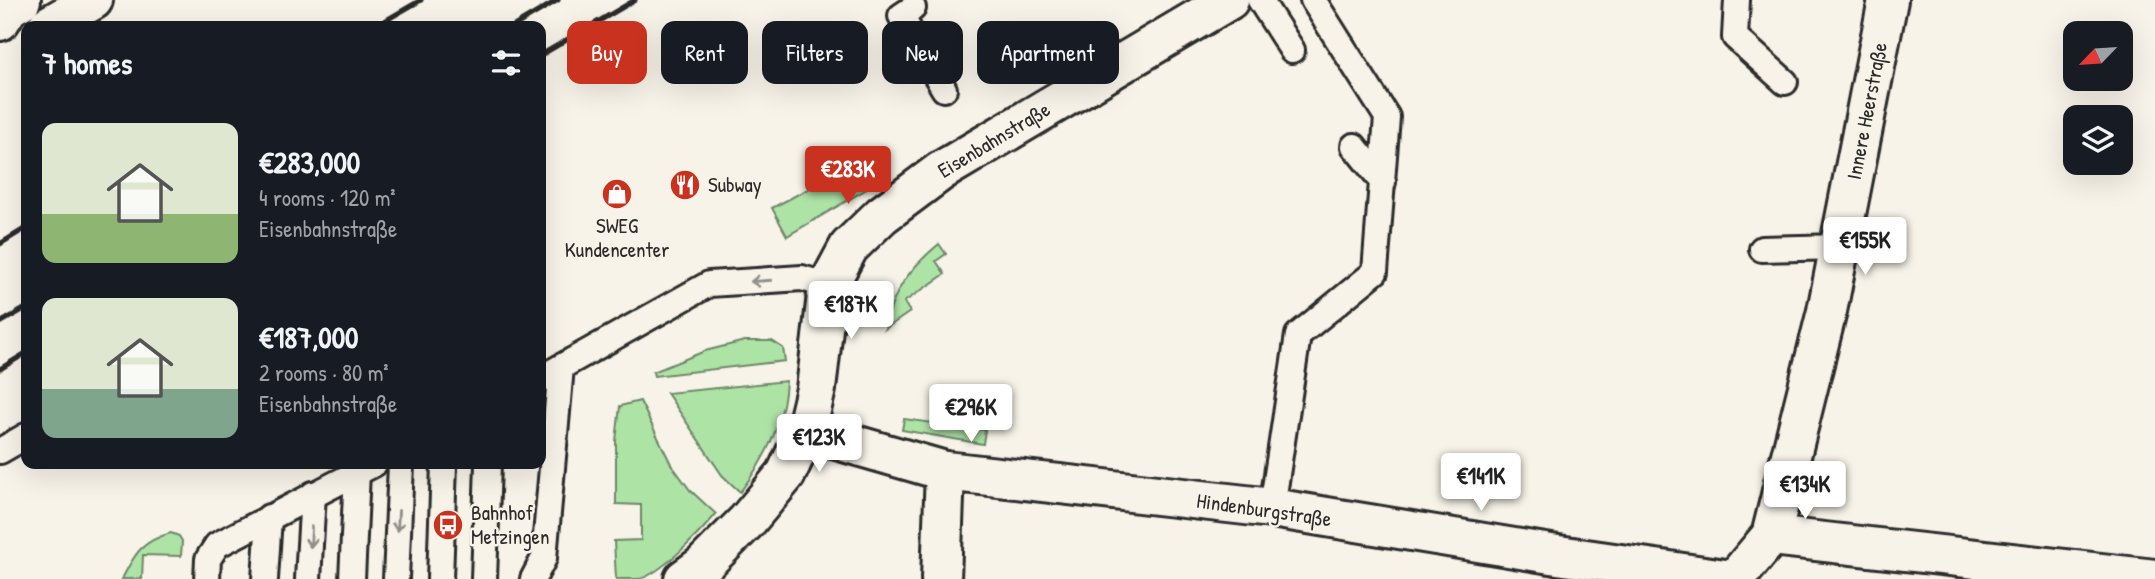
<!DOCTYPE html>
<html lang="en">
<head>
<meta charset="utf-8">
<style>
  body { margin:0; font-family:"Patrick Hand",sans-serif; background:#242831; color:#f1f3f6; height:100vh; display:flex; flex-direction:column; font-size:26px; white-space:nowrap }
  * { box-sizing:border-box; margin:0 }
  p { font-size:23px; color:#9ea1a6 }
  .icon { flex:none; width:38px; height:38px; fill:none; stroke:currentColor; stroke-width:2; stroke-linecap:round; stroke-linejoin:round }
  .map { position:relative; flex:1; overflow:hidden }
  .sheet { position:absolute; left:21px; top:21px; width:525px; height:448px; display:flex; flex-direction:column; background:#171b24; border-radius:14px; box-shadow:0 7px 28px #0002 }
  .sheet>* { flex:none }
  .guide { position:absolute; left:567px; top:21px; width:665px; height:63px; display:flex; gap:14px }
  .needle { width:46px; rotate:245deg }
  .tools { position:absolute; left:2063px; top:21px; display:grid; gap:14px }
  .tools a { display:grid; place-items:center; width:70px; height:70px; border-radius:14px; background:#171b24; box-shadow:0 7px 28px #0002; font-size:35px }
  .price { position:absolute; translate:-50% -60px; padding:0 16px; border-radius:7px; background:#fff; color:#222; font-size:23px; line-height:46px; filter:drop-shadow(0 2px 4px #0008) }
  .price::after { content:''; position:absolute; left:50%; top:42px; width:21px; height:16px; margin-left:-10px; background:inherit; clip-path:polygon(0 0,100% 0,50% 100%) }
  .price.active { background:#c8321e; color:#fff }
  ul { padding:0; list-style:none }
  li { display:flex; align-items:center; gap:21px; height:175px; padding:0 21px }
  li span { display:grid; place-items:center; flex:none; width:196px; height:140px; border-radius:14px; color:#555 }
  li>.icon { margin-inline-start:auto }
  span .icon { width:84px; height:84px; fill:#fffc; stroke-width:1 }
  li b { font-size:30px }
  h2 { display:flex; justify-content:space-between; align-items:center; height:84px; padding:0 21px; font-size:30px }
  .chip { padding:0 24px; border-radius:14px; background:#171b24; box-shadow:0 7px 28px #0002; font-size:24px; line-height:63px }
  .chip.active { background:#c8321e; color:#fff }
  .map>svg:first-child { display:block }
</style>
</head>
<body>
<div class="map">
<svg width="2155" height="579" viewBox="0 0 2155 579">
  <rect width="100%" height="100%" fill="#f7f3e8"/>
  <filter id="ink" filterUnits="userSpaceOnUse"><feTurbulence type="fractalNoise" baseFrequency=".0143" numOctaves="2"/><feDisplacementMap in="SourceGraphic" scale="14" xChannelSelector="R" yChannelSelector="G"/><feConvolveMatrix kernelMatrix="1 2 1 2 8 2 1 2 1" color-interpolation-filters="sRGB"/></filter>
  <g filter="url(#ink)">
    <g fill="#aee3a6" stroke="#6c8768" stroke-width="2">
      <path d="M857,163L873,167V179L865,190L787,236L772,208Z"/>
      <path d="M939,244L946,254L936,261L945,274L904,302L910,312L885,329C893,290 909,269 939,244Z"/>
      <path d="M745,341H772L783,348L785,361L654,376L653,372L705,351Z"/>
      <path d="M786,381C784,423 765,460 740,492L722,475L667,393Z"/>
      <path d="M640,401L671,464L690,490L716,514C702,531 660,575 639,579C632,579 624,579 616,579L614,541L641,540V505L616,504V441L620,406Z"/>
      <path d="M904,419L985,430L983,444L902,430Z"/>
      <path d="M171,533L179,536L182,541L181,556L143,555L142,579H122C135,553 142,541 171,533Z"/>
    </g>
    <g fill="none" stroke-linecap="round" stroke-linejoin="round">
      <g stroke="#2b2b2b" stroke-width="30">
        <g id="service">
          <path d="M1260,0L1292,50"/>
          <path d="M1737,0L1735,37L1785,82"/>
          <path d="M913,8L901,16L944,89"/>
          <path d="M1354,146L1383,182"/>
          <path d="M1762,249L1841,247"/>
          <path d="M541,378L709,284L802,278L828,286"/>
          <path d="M0,451L26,436"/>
          <path d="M1272,508L1298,335L1375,272L1387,117L1313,0"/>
          <path d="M207,579L208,559L217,545L374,464"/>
          <path d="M265,579L269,517"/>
          <path d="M308,579L313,494"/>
          <path d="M352,579L357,472"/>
          <path d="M396,579L401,464"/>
          <path d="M440,579L444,464"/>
          <path d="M484,579L488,464"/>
          <path d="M533,579L544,558L561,367"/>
        </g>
      </g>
      <g stroke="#2b2b2b" stroke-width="44">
        <g id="minor">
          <path d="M806,431L945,471L1272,508L1551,554L1725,579"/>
          <path d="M1771,536L2155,579"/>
          <path d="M684,579L703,565L747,521L786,474L806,431L816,389L828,286L849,247L882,215L941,171L1229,0"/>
          <path d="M941,579L945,471"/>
          <path d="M1735,579L1771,536L1827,311L1888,0"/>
        </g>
      </g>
      <g stroke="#2b2b2b" stroke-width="44">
        <g id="primary">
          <path d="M0,21L9,7L21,0"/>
          <path d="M48,26L93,0"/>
        </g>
      </g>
      <use href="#service" stroke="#f7f3e8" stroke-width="24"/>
      <use href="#minor" stroke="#f7f3e8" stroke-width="38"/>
      <use href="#primary" stroke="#f7f3e8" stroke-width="38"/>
      <g stroke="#2b2b2b" stroke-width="5">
        <path d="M376,26L421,0"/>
        <path d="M514,26L558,0"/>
        <path d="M541,55L635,0"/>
        <path d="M0,244L26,228"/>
        <path d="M0,323L26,308"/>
        <path d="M0,369L26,353"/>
      </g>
    </g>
    <defs><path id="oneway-shaft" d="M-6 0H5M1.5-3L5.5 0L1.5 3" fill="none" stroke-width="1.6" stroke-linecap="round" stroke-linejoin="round" transform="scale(1.75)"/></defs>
    <g stroke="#918f8a">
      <use href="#oneway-shaft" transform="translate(761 281) rotate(176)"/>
      <use href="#oneway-shaft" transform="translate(398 521) rotate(93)"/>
      <use href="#oneway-shaft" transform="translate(311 537) rotate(93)"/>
    </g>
  </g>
  <defs>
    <g id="restaurant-disc" transform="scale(1.575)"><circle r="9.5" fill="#c8321e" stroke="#f7f3e8"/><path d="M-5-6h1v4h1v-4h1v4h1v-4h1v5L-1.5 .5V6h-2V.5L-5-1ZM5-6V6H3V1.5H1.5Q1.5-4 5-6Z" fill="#fff"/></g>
    <g id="shop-disc" transform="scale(1.575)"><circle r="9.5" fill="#c8321e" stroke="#f7f3e8"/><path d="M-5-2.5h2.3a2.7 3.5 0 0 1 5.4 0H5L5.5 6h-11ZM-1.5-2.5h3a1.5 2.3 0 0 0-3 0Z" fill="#fff"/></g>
    <g id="bus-disc" transform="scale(1.575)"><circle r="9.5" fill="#c8321e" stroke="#f7f3e8"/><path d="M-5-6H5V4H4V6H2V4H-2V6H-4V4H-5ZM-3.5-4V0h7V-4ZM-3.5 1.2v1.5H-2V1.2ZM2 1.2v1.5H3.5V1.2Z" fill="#fff"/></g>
  </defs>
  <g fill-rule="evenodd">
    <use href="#restaurant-disc" x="685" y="185"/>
    <use href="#shop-disc" x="617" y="194"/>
    <use href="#bus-disc" x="448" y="525"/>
  </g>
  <g text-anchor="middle" stroke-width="5" stroke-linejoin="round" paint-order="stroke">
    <g font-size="21" fill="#2b2b2b" stroke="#f7f3e8">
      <text transform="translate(1867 111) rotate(-79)" y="7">Innere Heerstraße</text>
      <text transform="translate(994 140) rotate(-31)" y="7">Eisenbahnstraße</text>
      <text transform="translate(1264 510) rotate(8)" y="7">Hindenburgstraße</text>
    </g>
    <g font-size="21" fill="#2b2b2b" stroke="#f7f3e8" text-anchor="start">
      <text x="708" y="192">Subway</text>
      <text x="617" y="233" text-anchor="middle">SWEG<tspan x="617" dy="24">Kundencenter</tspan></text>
      <text x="471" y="520">Bahnhof<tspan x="471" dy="24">Metzingen</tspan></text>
    </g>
  </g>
</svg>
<div class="tools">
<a><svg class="needle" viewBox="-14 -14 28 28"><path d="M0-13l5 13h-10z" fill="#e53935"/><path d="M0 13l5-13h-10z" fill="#9ea1a6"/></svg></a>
<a><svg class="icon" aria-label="layers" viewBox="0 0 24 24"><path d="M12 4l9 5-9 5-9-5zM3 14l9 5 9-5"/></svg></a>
</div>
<b class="price active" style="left:848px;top:206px">€283K</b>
<b class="price" style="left:1865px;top:277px">€155K</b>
<b class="price" style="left:851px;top:341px">€187K</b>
<b class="price" style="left:971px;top:444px">€296K</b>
<b class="price" style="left:819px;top:474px">€123K</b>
<b class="price" style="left:1481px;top:513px">€141K</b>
<b class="price" style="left:1805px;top:521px">€134K</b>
<div class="guide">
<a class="chip active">Buy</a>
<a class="chip">Rent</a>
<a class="chip">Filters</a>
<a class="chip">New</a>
<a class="chip">Apartment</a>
</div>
<section class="sheet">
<h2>7 homes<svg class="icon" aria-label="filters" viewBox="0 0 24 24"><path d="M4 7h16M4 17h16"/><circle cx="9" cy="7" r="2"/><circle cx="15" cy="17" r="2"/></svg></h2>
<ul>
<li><span style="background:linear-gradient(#dfe7d0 65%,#8fb573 0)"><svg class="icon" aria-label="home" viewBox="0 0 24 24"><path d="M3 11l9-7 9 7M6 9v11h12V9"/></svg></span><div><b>€283,000</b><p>4 rooms · 120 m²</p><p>Eisenbahnstraße</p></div></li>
<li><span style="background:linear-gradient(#dfe7d0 65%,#7fa58c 0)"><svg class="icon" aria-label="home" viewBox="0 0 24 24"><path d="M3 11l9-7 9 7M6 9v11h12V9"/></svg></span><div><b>€187,000</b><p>2 rooms · 80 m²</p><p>Eisenbahnstraße</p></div></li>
</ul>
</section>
</div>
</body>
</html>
